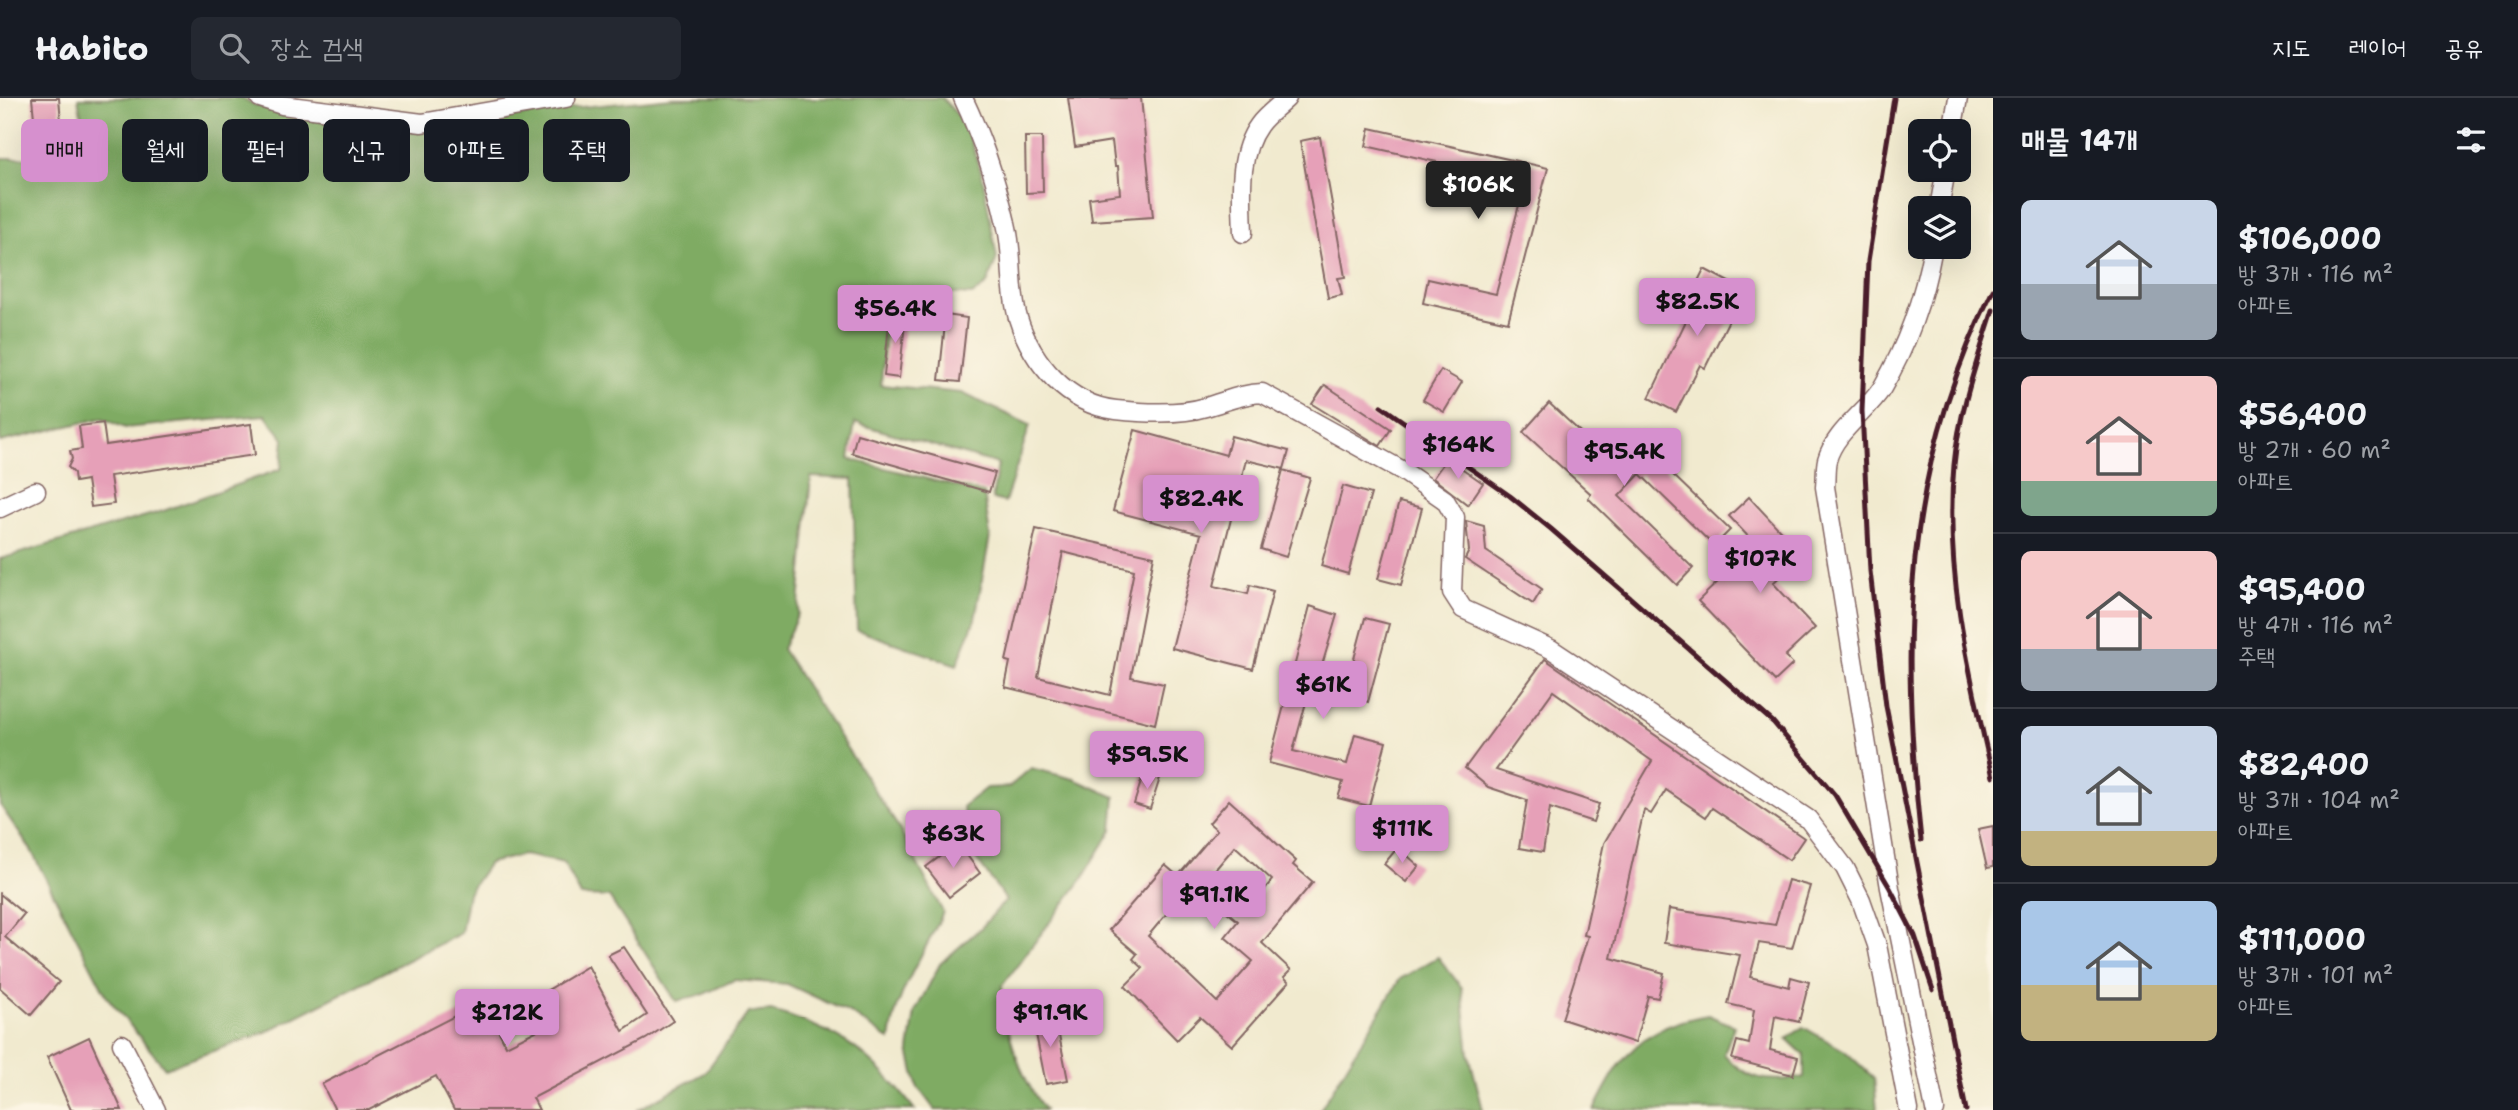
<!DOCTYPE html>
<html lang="ko">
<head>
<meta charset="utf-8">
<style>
  body { margin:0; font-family:"Shantell Sans","Poor Story",sans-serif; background:#242831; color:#f1f3f6; height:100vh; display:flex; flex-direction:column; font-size:26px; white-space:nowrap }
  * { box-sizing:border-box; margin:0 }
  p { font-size:23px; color:#9ea1a6 }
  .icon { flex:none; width:38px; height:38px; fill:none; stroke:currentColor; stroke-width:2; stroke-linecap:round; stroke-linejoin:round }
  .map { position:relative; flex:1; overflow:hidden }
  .drawer { display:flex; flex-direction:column; background:#171b24; width:525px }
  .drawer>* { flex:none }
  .hud { position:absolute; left:21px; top:21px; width:665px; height:63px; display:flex; gap:14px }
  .buttons { position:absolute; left:1908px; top:21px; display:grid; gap:14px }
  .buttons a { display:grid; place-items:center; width:63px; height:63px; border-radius:10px; background:#171b24; box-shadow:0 7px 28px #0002; font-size:35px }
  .price { position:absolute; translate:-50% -60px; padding:0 16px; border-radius:7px; background:#d690ce; color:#111; font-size:23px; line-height:46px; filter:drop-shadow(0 2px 4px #0008) }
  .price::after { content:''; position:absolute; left:50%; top:42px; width:21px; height:16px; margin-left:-10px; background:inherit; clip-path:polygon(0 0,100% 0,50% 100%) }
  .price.current { background:#222; color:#fff }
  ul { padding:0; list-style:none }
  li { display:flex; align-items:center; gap:21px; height:175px; padding:0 28px }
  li+li { border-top:2px solid #363941 }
  li span { display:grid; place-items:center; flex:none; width:196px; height:140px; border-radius:10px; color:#555 }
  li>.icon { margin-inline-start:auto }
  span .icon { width:84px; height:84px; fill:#fffc; stroke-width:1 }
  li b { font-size:30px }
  h2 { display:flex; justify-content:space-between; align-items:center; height:84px; padding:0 28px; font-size:30px }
  .tag { padding:0 24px; border-radius:10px; background:#171b24; box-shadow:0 7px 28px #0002; font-size:24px; line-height:63px }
  .tag.current { background:#d690ce; color:#111 }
  header { display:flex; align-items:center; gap:42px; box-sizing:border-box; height:98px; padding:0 35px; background:#171b24; border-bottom:2px solid #363941 }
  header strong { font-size:33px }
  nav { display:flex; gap:38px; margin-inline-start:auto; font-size:24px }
  .search { width:490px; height:63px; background:#242831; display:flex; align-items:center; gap:18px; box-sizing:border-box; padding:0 24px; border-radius:10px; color:#9ea1a6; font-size:26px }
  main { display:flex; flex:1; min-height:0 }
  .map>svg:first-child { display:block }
</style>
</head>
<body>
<header>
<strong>Habito</strong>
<div class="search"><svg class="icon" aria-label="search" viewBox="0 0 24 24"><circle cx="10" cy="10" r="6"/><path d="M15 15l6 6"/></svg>장소 검색</div>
<nav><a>지도</a><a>레이어</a><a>공유</a></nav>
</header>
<main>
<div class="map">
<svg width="1993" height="1012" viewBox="0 0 1993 1012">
  <rect width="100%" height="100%" fill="#fcf5e5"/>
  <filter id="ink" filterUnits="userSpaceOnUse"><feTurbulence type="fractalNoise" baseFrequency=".0143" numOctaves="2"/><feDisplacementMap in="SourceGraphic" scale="14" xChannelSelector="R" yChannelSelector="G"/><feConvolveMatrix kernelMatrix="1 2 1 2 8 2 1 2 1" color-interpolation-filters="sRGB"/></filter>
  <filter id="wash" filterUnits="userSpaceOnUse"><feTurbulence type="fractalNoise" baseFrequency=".00686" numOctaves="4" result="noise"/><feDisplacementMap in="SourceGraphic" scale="28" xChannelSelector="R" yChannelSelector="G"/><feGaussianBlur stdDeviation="1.57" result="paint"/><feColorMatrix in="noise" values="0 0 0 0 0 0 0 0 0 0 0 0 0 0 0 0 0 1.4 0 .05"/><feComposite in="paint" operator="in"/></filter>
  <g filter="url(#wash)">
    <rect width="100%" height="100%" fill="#f1eacf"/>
    <g fill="#7fab64" stroke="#646548" stroke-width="2">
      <path d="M78,0H242L255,7L314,21L406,34L571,10L674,0H942L965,25L982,76L997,160L987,186L972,197L905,193L887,209L881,287L962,295L1030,327L1005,404L992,401L998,366L855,325L849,361L984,395L990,438L975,521L957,567L857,532L853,381L811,379L798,516L782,551L897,727L943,814C923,860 896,891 890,942L852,916L787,886L734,882L704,896L676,903L609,799L581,798L564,765L523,757L489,765L468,795L461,835L264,935L165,970L107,899L31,752L0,707V461L163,413L281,371L284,341L265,317L125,330L102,320L0,344V60H68L83,28Z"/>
      <path d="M1031,670L1074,681L1115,699L1112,732L1083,780L1002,888C1005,931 1018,977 1045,1012H935L917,988L909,952L915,914L940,866L982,829L1006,802L967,748L963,708L986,690L1009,689Z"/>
      <path d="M1438,859L1462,890L1469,956L1483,1012H1320L1400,881Z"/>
      <path d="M772,913C841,933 871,955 915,1012H637L705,975L748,915Z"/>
      <path d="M1708,917L1734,928L1724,956C1746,983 1771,985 1804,979V957L1787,941L1803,929L1845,953L1874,980L1877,1012H1594C1622,955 1643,928 1708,917Z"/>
    </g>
    <g id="blocks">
      <g fill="#e6a0b8" fill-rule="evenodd">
        <path d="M32,0H59L63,47L37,50Z"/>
        <path d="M1068,0H1141L1153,119L1092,123L1089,100L1120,96L1118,68H1115L1112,43L1075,49Z"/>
        <path d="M1370,30L1548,70L1508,224L1423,205L1428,181L1496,196L1525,84L1366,48Z"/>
        <path d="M1025,39H1042L1043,94L1026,95Z"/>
        <path d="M1320,39L1345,179L1338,180L1342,197L1328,200L1300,43Z"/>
        <path d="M1704,171L1744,192L1705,270L1700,267L1676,314L1649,300L1696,202L1690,199Z"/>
        <path d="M890,214L906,216L899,280L884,278Z"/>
        <path d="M946,217L967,220L960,284L939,282Z"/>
        <path d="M1441,272L1462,284L1444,314L1423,302Z"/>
        <path d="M1325,287L1391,331L1380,348L1312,306Z"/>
        <path d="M1549,305L1618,369L1640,345L1730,432L1714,448L1640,376L1619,398L1693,470L1677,487L1588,400L1591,396L1523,334Z"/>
        <path d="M103,325L106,347L251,326L255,357L110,378L114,406L91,409L87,382L75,384L74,375L68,369L72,361L70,353L82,351L79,328Z"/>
        <path d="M1135,332L1226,357L1231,338L1289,353L1284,371L1246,362L1214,488L1248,496L1250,487L1273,493L1253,571L1172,550L1201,436L1113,413Z"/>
        <path d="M857,336L995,375L989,394L852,355Z"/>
        <path d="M1447,360L1483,385L1468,407L1433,380Z"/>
        <path d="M1283,372L1310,380L1286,459L1261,451Z"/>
        <path d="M1343,388L1371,396L1348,476L1321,468Z"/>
        <path d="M1749,399L1803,457L1773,485L1815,530L1785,558L1793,566L1775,583L1698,503L1756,447L1729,418Z"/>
        <path d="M1399,404L1422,410L1401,487L1378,481Z"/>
        <path d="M1466,423L1484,428L1486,453L1542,491L1533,506L1465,461L1469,453Z"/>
        <path d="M1036,431L1154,458L1131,579L1164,586L1155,626L1005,589L1010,564L1006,563ZM1063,454L1134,472L1110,597L1038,579Z"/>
        <path d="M1310,508L1337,517L1314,594L1309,593L1293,653L1347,666L1355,636L1386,644L1369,708L1338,700L1343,684L1269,665Z"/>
        <path d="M1365,520L1389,526L1368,604L1344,598Z"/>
        <path d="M1545,561L1804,740L1789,762L1712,710L1706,719L1666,692L1651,716L1644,712L1611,860L1664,875L1658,900L1648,898L1635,945L1562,921L1588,838L1584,837L1604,745L1652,663L1553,593L1496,672L1599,706L1593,724L1550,710L1543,754L1519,750L1527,702L1488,689L1465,670Z"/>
        <path d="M1144,674L1160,680L1150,711L1134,706Z"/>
        <path d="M1229,702L1296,763L1293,767L1313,784L1262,845L1291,872L1284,879L1289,884L1232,948L1200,919L1177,942L1125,888L1143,870L1133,861L1137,856L1109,832L1165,767L1178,778L1217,732L1209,725ZM1235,748L1272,782L1248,812L1209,779ZM1192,785L1238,823L1225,839L1253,863L1217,904L1148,838Z"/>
        <path d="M1993,728V769L1987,770L1978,731Z"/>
        <path d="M958,745L980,775L949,799L926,769Z"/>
        <path d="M1398,749L1419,768L1406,784L1384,766Z"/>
        <path d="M1788,782L1810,788L1792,850L1759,845L1750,879L1789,889L1791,879L1809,884L1799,924L1775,918L1770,952L1798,959L1793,977L1732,961L1737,943L1749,946L1754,912L1728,906L1740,857L1664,845L1669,811L1775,827Z"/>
        <path d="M0,796L24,816L5,839L59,884L31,917L0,890Z"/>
        <path d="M624,849L673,923L646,941L533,1000L539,1012H454L436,978L369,1012H335L322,986L484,903L506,948L536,933L523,907L588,868L623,933L647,917L608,857Z"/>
        <path d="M1055,917L1068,982L1046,986L1033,921Z"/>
        <path d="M89,939L122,1012H71L47,959Z"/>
      </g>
    </g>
  </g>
  <g filter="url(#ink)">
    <use href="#blocks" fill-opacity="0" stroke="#846664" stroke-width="2"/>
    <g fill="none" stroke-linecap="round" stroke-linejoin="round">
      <g stroke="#846664" stroke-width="21">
        <g id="minor">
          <path d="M260,0L282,7L422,25L566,0"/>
          <path d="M963,0C982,40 996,82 1006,125C1014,156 1009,190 1018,220C1032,265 1068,307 1116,312C1144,315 1180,317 1206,309C1227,303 1241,296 1262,295L1403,373L1445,402L1455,419L1452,494L1463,511L1551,551L1808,721L1845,770L1861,802L1877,847L1909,1012"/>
          <path d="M1952,33L1958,0"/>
          <path d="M1939,110L1946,72"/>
          <path d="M1243,135C1242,100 1237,57 1259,27C1266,17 1278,9 1287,0"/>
          <path d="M1933,149C1924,199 1908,246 1882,290C1867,314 1835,333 1827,362C1825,370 1826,381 1825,389L1890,790L1935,1012"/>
          <path d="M0,410L36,393"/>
          <path d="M122,946L156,1012"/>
        </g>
      </g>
      <use href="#minor" stroke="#fff" stroke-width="18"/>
      <g stroke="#4a1f2b" stroke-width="5">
        <path d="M1894,0L1868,163L1862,313L1870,473L1886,608L1966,1012"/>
        <path d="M1993,212C1977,263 1959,314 1954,367C1944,474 1969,575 1993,679"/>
        <path d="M1381,308L1510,398L1551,431L1773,624L1835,697L1890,790L1915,838L1933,892"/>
        <path d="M1921,742C1900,544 1902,374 1993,192"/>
      </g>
    </g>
  </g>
</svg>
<div class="buttons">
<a><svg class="icon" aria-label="locate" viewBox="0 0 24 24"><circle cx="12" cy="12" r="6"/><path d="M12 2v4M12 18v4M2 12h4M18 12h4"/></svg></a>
<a><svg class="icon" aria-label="layers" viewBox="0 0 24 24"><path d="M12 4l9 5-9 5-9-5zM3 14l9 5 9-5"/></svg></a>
</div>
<b class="price current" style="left:1478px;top:123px">$106K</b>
<b class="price" style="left:1697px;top:240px">$82.5K</b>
<b class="price" style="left:895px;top:247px">$56.4K</b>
<b class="price" style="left:1458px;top:383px">$164K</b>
<b class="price" style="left:1624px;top:390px">$95.4K</b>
<b class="price" style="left:1201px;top:437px">$82.4K</b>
<b class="price" style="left:1760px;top:497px">$107K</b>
<b class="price" style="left:1323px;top:623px">$61K</b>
<b class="price" style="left:1147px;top:693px">$59.5K</b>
<b class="price" style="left:1402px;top:767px">$111K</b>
<b class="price" style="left:953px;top:772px">$63K</b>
<b class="price" style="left:1214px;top:833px">$91.1K</b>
<b class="price" style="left:507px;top:951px">$212K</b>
<b class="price" style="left:1050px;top:951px">$91.9K</b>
<div class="hud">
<a class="tag current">매매</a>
<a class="tag">월세</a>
<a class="tag">필터</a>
<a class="tag">신규</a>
<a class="tag">아파트</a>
<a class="tag">주택</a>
</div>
</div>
<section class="drawer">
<h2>매물 14개<svg class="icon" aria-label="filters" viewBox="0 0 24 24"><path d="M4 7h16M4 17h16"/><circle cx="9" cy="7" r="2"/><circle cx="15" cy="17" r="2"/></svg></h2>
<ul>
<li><span style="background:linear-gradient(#c9d6e8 60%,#9aa5b1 0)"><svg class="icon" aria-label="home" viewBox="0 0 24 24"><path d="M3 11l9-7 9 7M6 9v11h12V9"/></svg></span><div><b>$106,000</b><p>방 3개 · 116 m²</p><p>아파트</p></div></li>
<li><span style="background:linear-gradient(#f6c9c9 75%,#7fa58c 0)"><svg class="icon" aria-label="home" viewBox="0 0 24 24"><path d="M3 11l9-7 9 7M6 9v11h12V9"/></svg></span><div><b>$56,400</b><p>방 2개 · 60 m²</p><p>아파트</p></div></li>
<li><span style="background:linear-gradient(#f6c9c9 70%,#9aa5b1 0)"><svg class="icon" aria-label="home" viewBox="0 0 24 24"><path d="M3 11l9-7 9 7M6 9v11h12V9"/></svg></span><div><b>$95,400</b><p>방 4개 · 116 m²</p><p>주택</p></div></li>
<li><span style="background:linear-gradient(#c9d6e8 75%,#c2b280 0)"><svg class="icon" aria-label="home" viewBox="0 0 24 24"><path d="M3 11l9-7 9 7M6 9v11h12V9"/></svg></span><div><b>$82,400</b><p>방 3개 · 104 m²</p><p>아파트</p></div></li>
<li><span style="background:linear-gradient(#a9c7e8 60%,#c2b280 0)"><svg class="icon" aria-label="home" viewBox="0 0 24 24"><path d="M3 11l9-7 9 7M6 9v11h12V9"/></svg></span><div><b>$111,000</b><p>방 3개 · 101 m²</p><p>아파트</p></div></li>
</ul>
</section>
</main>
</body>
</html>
